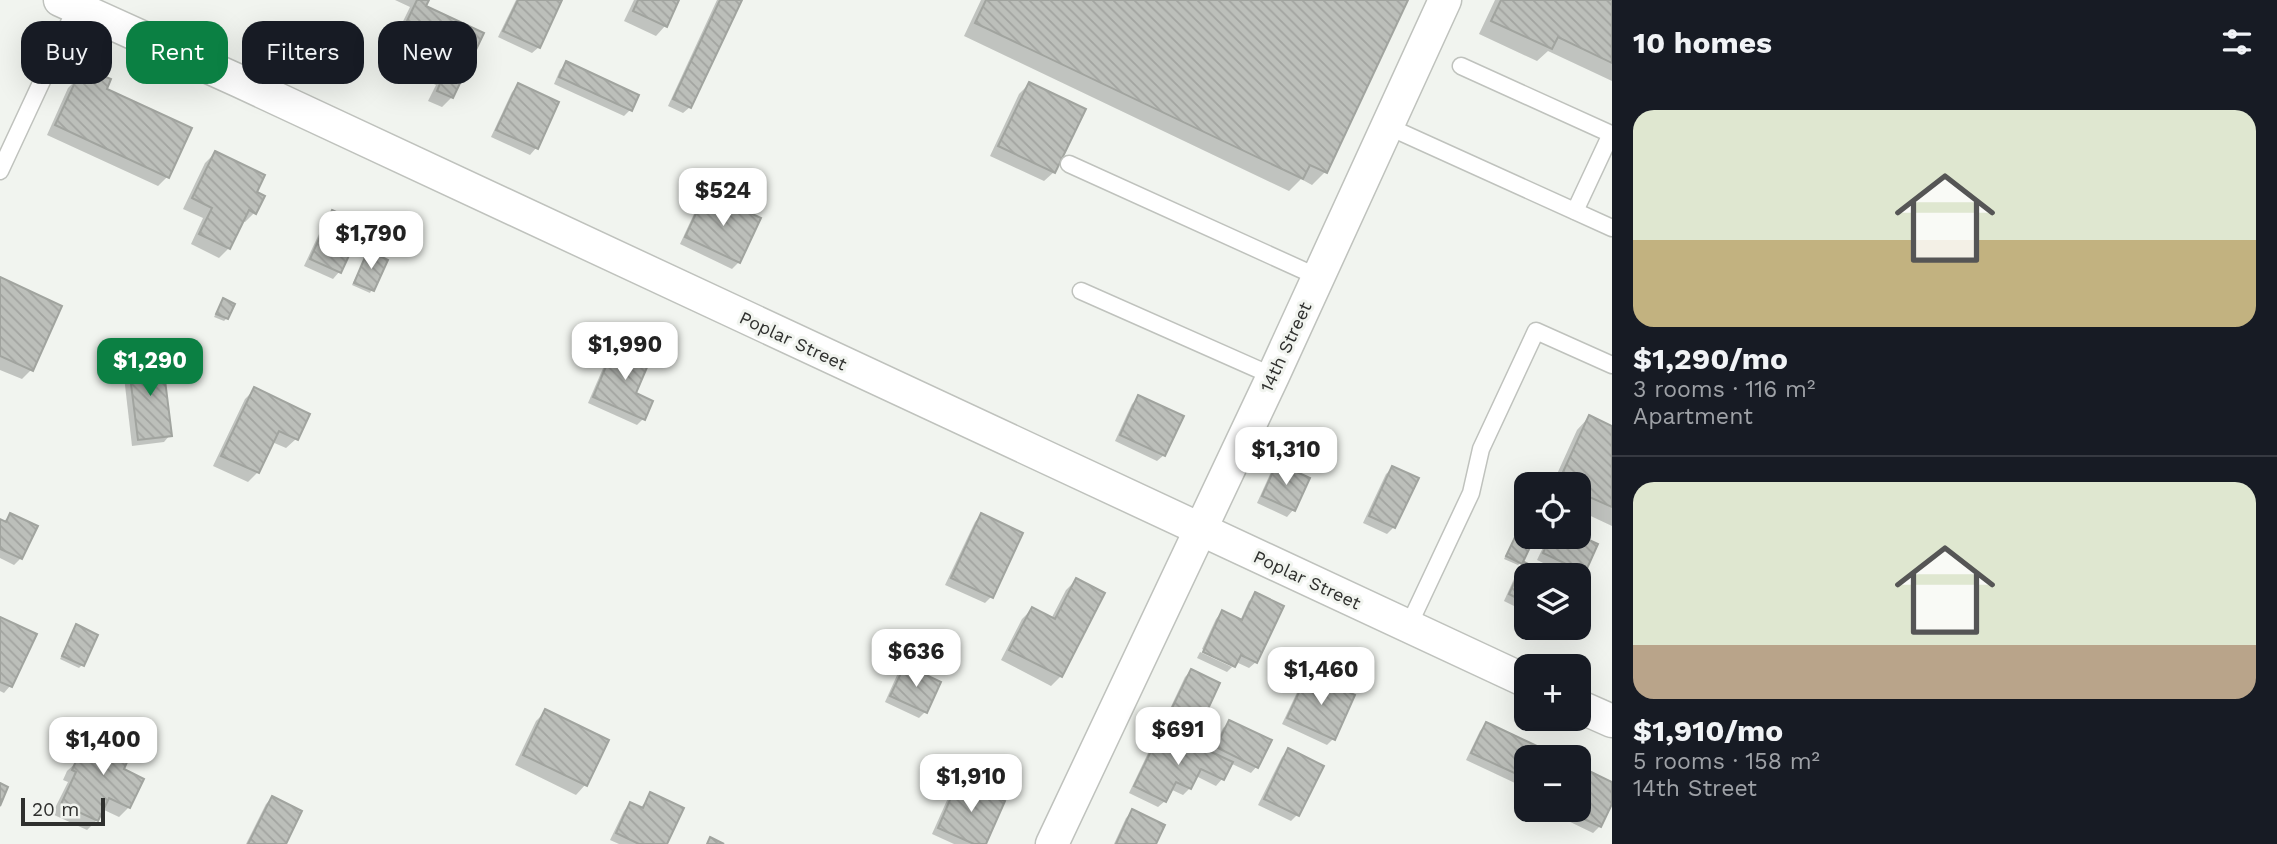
<!DOCTYPE html>
<html lang="en">
<head>
<meta charset="utf-8">
<style>
  body { margin:0; font-family:"Work Sans",sans-serif; background:#242831; color:#f1f3f6; height:100vh; display:flex; flex-direction:column; font-size:26px; white-space:nowrap }
  * { box-sizing:border-box; margin:0 }
  p { font-size:23px; color:#9ea1a6 }
  .icon { flex:none; width:38px; height:38px; fill:none; stroke:currentColor; stroke-width:2; stroke-linecap:round; stroke-linejoin:round }
  .map { position:relative; flex:1; overflow:hidden }
  .drawer { display:flex; flex-direction:column; background:#171b24; width:665px }
  .drawer>* { flex:none }
  .top-card { position:absolute; left:21px; top:21px; width:665px; height:63px; display:flex; gap:14px }
  .controls { position:absolute; left:1514px; top:472px; display:grid; gap:14px }
  .controls a { display:grid; place-items:center; width:77px; height:77px; border-radius:14px; background:#171b24; box-shadow:0 7px 28px #0002; font-size:35px }
  .scale { position:absolute; left:21px; bottom:18px; width:84px; box-sizing:border-box; padding-left:7px; border:4px solid #2f302e; border-top:0; font-size:19px; line-height:24px; white-space:nowrap; color:#2f302e; -webkit-text-stroke:5px #f1f4ef; paint-order:stroke }
  .price { position:absolute; translate:-50% -60px; padding:0 16px; border-radius:14px; background:#fff; color:#222; font-size:23px; line-height:46px; filter:drop-shadow(0 2px 4px #0008) }
  .price::after { content:''; position:absolute; left:50%; top:42px; width:21px; height:16px; margin-left:-10px; background:inherit; clip-path:polygon(0 0,100% 0,50% 100%) }
  .price.selected { background:#0b8043; color:#fff }
  ul { padding:0; list-style:none }
  li { display:grid; align-content:center; gap:14px; height:371px; padding:0 21px }
  li+li { border-top:2px solid #363941 }
  li span { display:grid; place-items:center; height:217px; border-radius:21px; color:#555 }
  li>.icon { margin-inline-start:auto }
  span .icon { width:126px; height:126px; fill:#fffc; stroke-width:1 }
  li b { font-size:30px }
  h2 { display:flex; justify-content:space-between; align-items:center; height:84px; padding:0 21px; font-size:30px }
  .pill { padding:0 24px; border-radius:21px; background:#171b24; box-shadow:0 7px 28px #0002; font-size:24px; line-height:63px }
  .pill.selected { background:#0b8043; color:#fff }
  main { display:flex; flex:1; min-height:0 }
  .map>svg:first-child { display:block }
</style>
</head>
<body>
<main>
<div class="map">
<svg width="1612" height="844" viewBox="0 0 1612 844">
  <defs>
    <pattern id="building-back-hatch" width="6" height="6" patternUnits="userSpaceOnUse" patternTransform="scale(1.75)"><rect width="6" height="6" fill="#bcbfba"/><path d="M-1 5l2 2M0 0l6 6M5-1l2 2" fill="none" stroke="#a2a4a0"/></pattern>
  </defs>
  <rect width="100%" height="100%" fill="#f1f4ef"/>
  <g fill="#0003">
    <path d="M395,0H427L424,7L481,34L452,97L442,107L428,101L436,85L384,60L410,7Z"/>
    <path d="M516,0H560L539,47L532,53L498,37Z"/>
    <path d="M634,0H678L665,26L656,36L624,21Z"/>
    <path d="M717,0H740L690,107L683,113L668,106Z"/>
    <path d="M981,0H1406L1325,172L1312,185L1301,179L1289,191L964,36Z"/>
    <path d="M1495,0H1612V81L1548,51L1537,61L1479,34Z"/>
    <path d="M567,63L630,110L624,116L554,84L560,70Z"/>
    <path d="M94,74L168,176L158,186L47,135L68,88L78,78L86,82Z"/>
    <path d="M1029,84L1054,172L1044,181L990,156L1019,94Z"/>
    <path d="M518,85L557,103L536,148L530,155L491,137L512,92Z"/>
    <path d="M215,153L255,193V212L245,222L242,221L229,248L219,258L191,244L203,218L183,209L205,163Z"/>
    <path d="M706,194L739,262L732,269L680,244L700,201Z"/>
    <path d="M333,213L361,226L339,272L333,279L304,266L326,219Z"/>
    <path d="M368,252L386,261L370,293L352,285Z"/>
    <path d="M0,279L32,369L22,379L0,370Z"/>
    <path d="M223,300L227,318L224,321L214,317Z"/>
    <path d="M617,345L644,418L637,425L588,403L610,352Z"/>
    <path d="M129,362L170,435L164,442L132,446L123,368Z"/>
    <path d="M255,389L296,439L286,448L272,442L258,472L248,482L213,466L245,399Z"/>
    <path d="M1139,397L1164,455L1157,461L1115,441L1132,404Z"/>
    <path d="M1589,417L1612,428V526L1578,510V485H1552L1577,430Z"/>
    <path d="M1278,465L1308,479L1293,510L1287,517L1257,503L1271,472Z"/>
    <path d="M1393,468L1394,527L1387,534L1363,523L1386,474Z"/>
    <path d="M11,515L21,558L14,565L0,558V521L3,522Z"/>
    <path d="M981,515L991,597L985,603L945,585L975,522Z"/>
    <path d="M1548,537H1578L1596,545L1583,572L1578,577L1570,576L1537,560Z"/>
    <path d="M1514,540L1520,563L1518,565L1504,559Z"/>
    <path d="M1525,564L1526,576V612L1504,601L1518,570Z"/>
    <path d="M1076,580L1061,676L1051,686L1001,660L1022,619L1032,609L1051,619L1066,590Z"/>
    <path d="M1255,595L1256,662L1249,668L1236,662L1234,664L1202,649L1216,619L1222,612L1240,621L1249,601Z"/>
    <path d="M0,619L34,635L10,686L4,693L0,691Z"/>
    <path d="M76,627L82,665L79,668L60,659Z"/>
    <path d="M1200,652L1232,667L1227,672L1197,658Z"/>
    <path d="M905,667L925,712L919,718L885,702L898,673Z"/>
    <path d="M1191,671L1201,721L1194,727L1167,715L1185,677Z"/>
    <path d="M1308,675L1333,739L1327,745L1282,724L1302,682Z"/>
    <path d="M546,711L585,785L576,795L515,765L536,721Z"/>
    <path d="M1230,722L1257,766L1251,773L1230,763L1222,779L1216,786L1196,776L1190,788L1183,795L1170,789L1165,801L1158,807L1129,793L1149,751L1155,745L1165,750L1175,737L1211,754L1223,728Z"/>
    <path d="M1486,724L1526,758V766L1515,783L1466,760L1480,731Z"/>
    <path d="M98,731L129,807L119,817L102,809L97,820L87,830L52,814L68,782L63,780L67,771L78,761L88,741Z"/>
    <path d="M1289,750L1297,815L1291,821L1258,805L1282,757Z"/>
    <path d="M1589,773L1612,784V800L1600,826L1593,833L1564,819L1568,810H1578V788Z"/>
    <path d="M959,783L984,844H954L932,834L952,789Z"/>
    <path d="M651,794L665,844H619L610,840L624,811L630,804L640,809Z"/>
    <path d="M272,798L284,844H246L266,804Z"/>
    <path d="M1132,812L1154,844H1114L1126,818Z"/>
  </g>
  <g fill="url(#building-back-hatch)" stroke="#a1a49f" stroke-width="2">
    <path d="M417,0H429L426,6L484,33L453,98L437,91L444,74L393,50Z"/>
    <path d="M518,0H562L540,48L503,31Z"/>
    <path d="M638,0H679L667,27L633,11Z"/>
    <path d="M720,0H742L691,108L673,99Z"/>
    <path d="M986,0H1408L1327,173L1310,165L1303,179L975,23Z"/>
    <path d="M1501,0H1612V63L1558,37L1552,49L1491,21Z"/>
    <path d="M566,61L639,95L632,111L559,77Z"/>
    <path d="M94,72L111,79L107,89L192,128L169,178L55,125L78,76L89,81Z"/>
    <path d="M1029,82L1086,109L1055,173L998,146Z"/>
    <path d="M518,83L559,102L538,149L496,130Z"/>
    <path d="M215,151L265,175L257,192L265,196L256,214L249,210L230,249L199,234L212,208L192,198Z"/>
    <path d="M706,192L761,218L740,263L685,237Z"/>
    <path d="M332,210L363,225L341,273L310,259Z"/>
    <path d="M368,250L388,260L374,291L354,283Z"/>
    <path d="M0,277L62,306L33,371L0,356Z"/>
    <path d="M223,298L235,304L228,319L216,314Z"/>
    <path d="M616,343L651,358L636,393L653,401L645,420L593,397Z"/>
    <path d="M162,356L172,436L138,440L128,360Z"/>
    <path d="M254,387L310,414L298,440L279,431L259,473L221,456Z"/>
    <path d="M1138,395L1184,416L1165,456L1120,435Z"/>
    <path d="M1589,415L1612,426V507L1578,492V485L1558,483Z"/>
    <path d="M1277,463L1310,478L1295,511L1262,496Z"/>
    <path d="M1392,466L1419,478L1395,528L1369,516Z"/>
    <path d="M10,513L38,526L22,559L0,549V519L6,522Z"/>
    <path d="M981,513L1023,533L993,598L951,578Z"/>
    <path d="M1516,535L1532,543L1522,564L1506,556Z"/>
    <path d="M1578,535L1598,544L1585,573L1543,553L1550,537H1578Z"/>
    <path d="M1524,562L1553,576H1526V603L1509,594Z"/>
    <path d="M1076,578L1105,593L1062,677L1009,650L1032,607L1055,619Z"/>
    <path d="M1255,592L1284,606L1257,663L1241,655L1235,667L1203,652L1222,610L1242,620Z"/>
    <path d="M0,617L37,634L12,687L0,682Z"/>
    <path d="M76,624L98,635L84,666L62,656Z"/>
    <path d="M905,665L941,682L927,713L890,696Z"/>
    <path d="M1191,669L1220,683L1202,722L1172,708Z"/>
    <path d="M1308,673L1355,695L1335,740L1287,718Z"/>
    <path d="M545,709L609,740L587,786L523,755Z"/>
    <path d="M1229,720L1272,740L1258,768L1216,747Z"/>
    <path d="M1486,722L1537,746L1532,758H1526V771L1523,777L1471,753Z"/>
    <path d="M98,729L134,746L124,769L144,779L130,808L109,798L98,821L61,804L76,772L72,770L77,759L82,761Z"/>
    <path d="M1175,735L1233,762L1224,780L1201,769L1191,789L1176,782L1166,802L1134,786L1155,743L1168,749Z"/>
    <path d="M1288,748L1324,766L1299,816L1264,799Z"/>
    <path d="M1589,771L1612,782V804L1601,827L1569,812L1570,810H1578V793Z"/>
    <path d="M958,781L1005,801L986,844H974L938,828Z"/>
    <path d="M0,783L8,787L0,806Z"/>
    <path d="M650,792L684,808L667,844H639L616,833L630,802L643,808Z"/>
    <path d="M272,796L302,811L286,844H248Z"/>
    <path d="M1132,809L1165,825L1156,844H1116Z"/>
    <path d="M710,837L724,844H707Z"/>
  </g>
  <g fill="none" stroke-linecap="round" stroke-linejoin="round">
    <g stroke="#bfc2bd" stroke-width="19">
      <g id="service">
        <path d="M1461,66L1611,134L1575,211"/>
        <path d="M1387,126L1612,228"/>
        <path d="M1069,164L1318,277"/>
        <path d="M0,171L76,8"/>
        <path d="M1081,291L1273,376"/>
        <path d="M1408,627L1471,493L1481,449L1536,331L1612,365"/>
      </g>
    </g>
    <g stroke="#bfc2bd" stroke-width="35">
      <g id="minor">
        <path d="M60,0L239,81L1526,681"/>
        <path d="M1578,706L1612,721"/>
        <path d="M1052,844L1273,376L1445,0"/>
      </g>
    </g>
    <use href="#service" stroke="#fff" stroke-width="16"/>
    <use href="#minor" stroke="#fff" stroke-width="32"/>
  </g>
  <g text-anchor="middle" stroke-width="6" stroke-linejoin="round" paint-order="stroke">
    <g font-size="18" fill="#2f302e" stroke="#f1f4ef">
      <text transform="translate(793 341) rotate(25)" y="6">Poplar Street</text>
      <text transform="translate(1286 347) rotate(-65)" y="6">14th Street</text>
      <text transform="translate(1307 580) rotate(25)" y="6">Poplar Street</text>
    </g>
  </g>
</svg>
<div class="controls">
<a><svg class="icon" aria-label="locate" viewBox="0 0 24 24"><circle cx="12" cy="12" r="6"/><path d="M12 2v4M12 18v4M2 12h4M18 12h4"/></svg></a>
<a><svg class="icon" aria-label="layers" viewBox="0 0 24 24"><path d="M12 4l9 5-9 5-9-5zM3 14l9 5 9-5"/></svg></a>
<a>+</a>
<a>−</a>
</div>
<div class="scale">20 m</div>
<b class="price" style="left:723px;top:228px">$524</b>
<b class="price" style="left:371px;top:271px">$1,790</b>
<b class="price" style="left:625px;top:382px">$1,990</b>
<b class="price selected" style="left:150px;top:398px">$1,290</b>
<b class="price" style="left:1286px;top:487px">$1,310</b>
<b class="price" style="left:916px;top:689px">$636</b>
<b class="price" style="left:1321px;top:707px">$1,460</b>
<b class="price" style="left:1178px;top:767px">$691</b>
<b class="price" style="left:103px;top:777px">$1,400</b>
<b class="price" style="left:971px;top:814px">$1,910</b>
<div class="top-card">
<a class="pill">Buy</a>
<a class="pill selected">Rent</a>
<a class="pill">Filters</a>
<a class="pill">New</a>
</div>
</div>
<section class="drawer">
<h2>10 homes<svg class="icon" aria-label="filters" viewBox="0 0 24 24"><path d="M4 7h16M4 17h16"/><circle cx="9" cy="7" r="2"/><circle cx="15" cy="17" r="2"/></svg></h2>
<ul>
<li><span style="background:linear-gradient(#dfe7d0 60%,#c2b280 0)"><svg class="icon" aria-label="home" viewBox="0 0 24 24"><path d="M3 11l9-7 9 7M6 9v11h12V9"/></svg></span><div><b>$1,290/mo</b><p>3 rooms · 116 m²</p><p>Apartment</p></div></li>
<li><span style="background:linear-gradient(#dfe7d0 75%,#b9a48a 0)"><svg class="icon" aria-label="home" viewBox="0 0 24 24"><path d="M3 11l9-7 9 7M6 9v11h12V9"/></svg></span><div><b>$1,910/mo</b><p>5 rooms · 158 m²</p><p>14th Street</p></div></li>
</ul>
</section>
</main>
</body>
</html>
